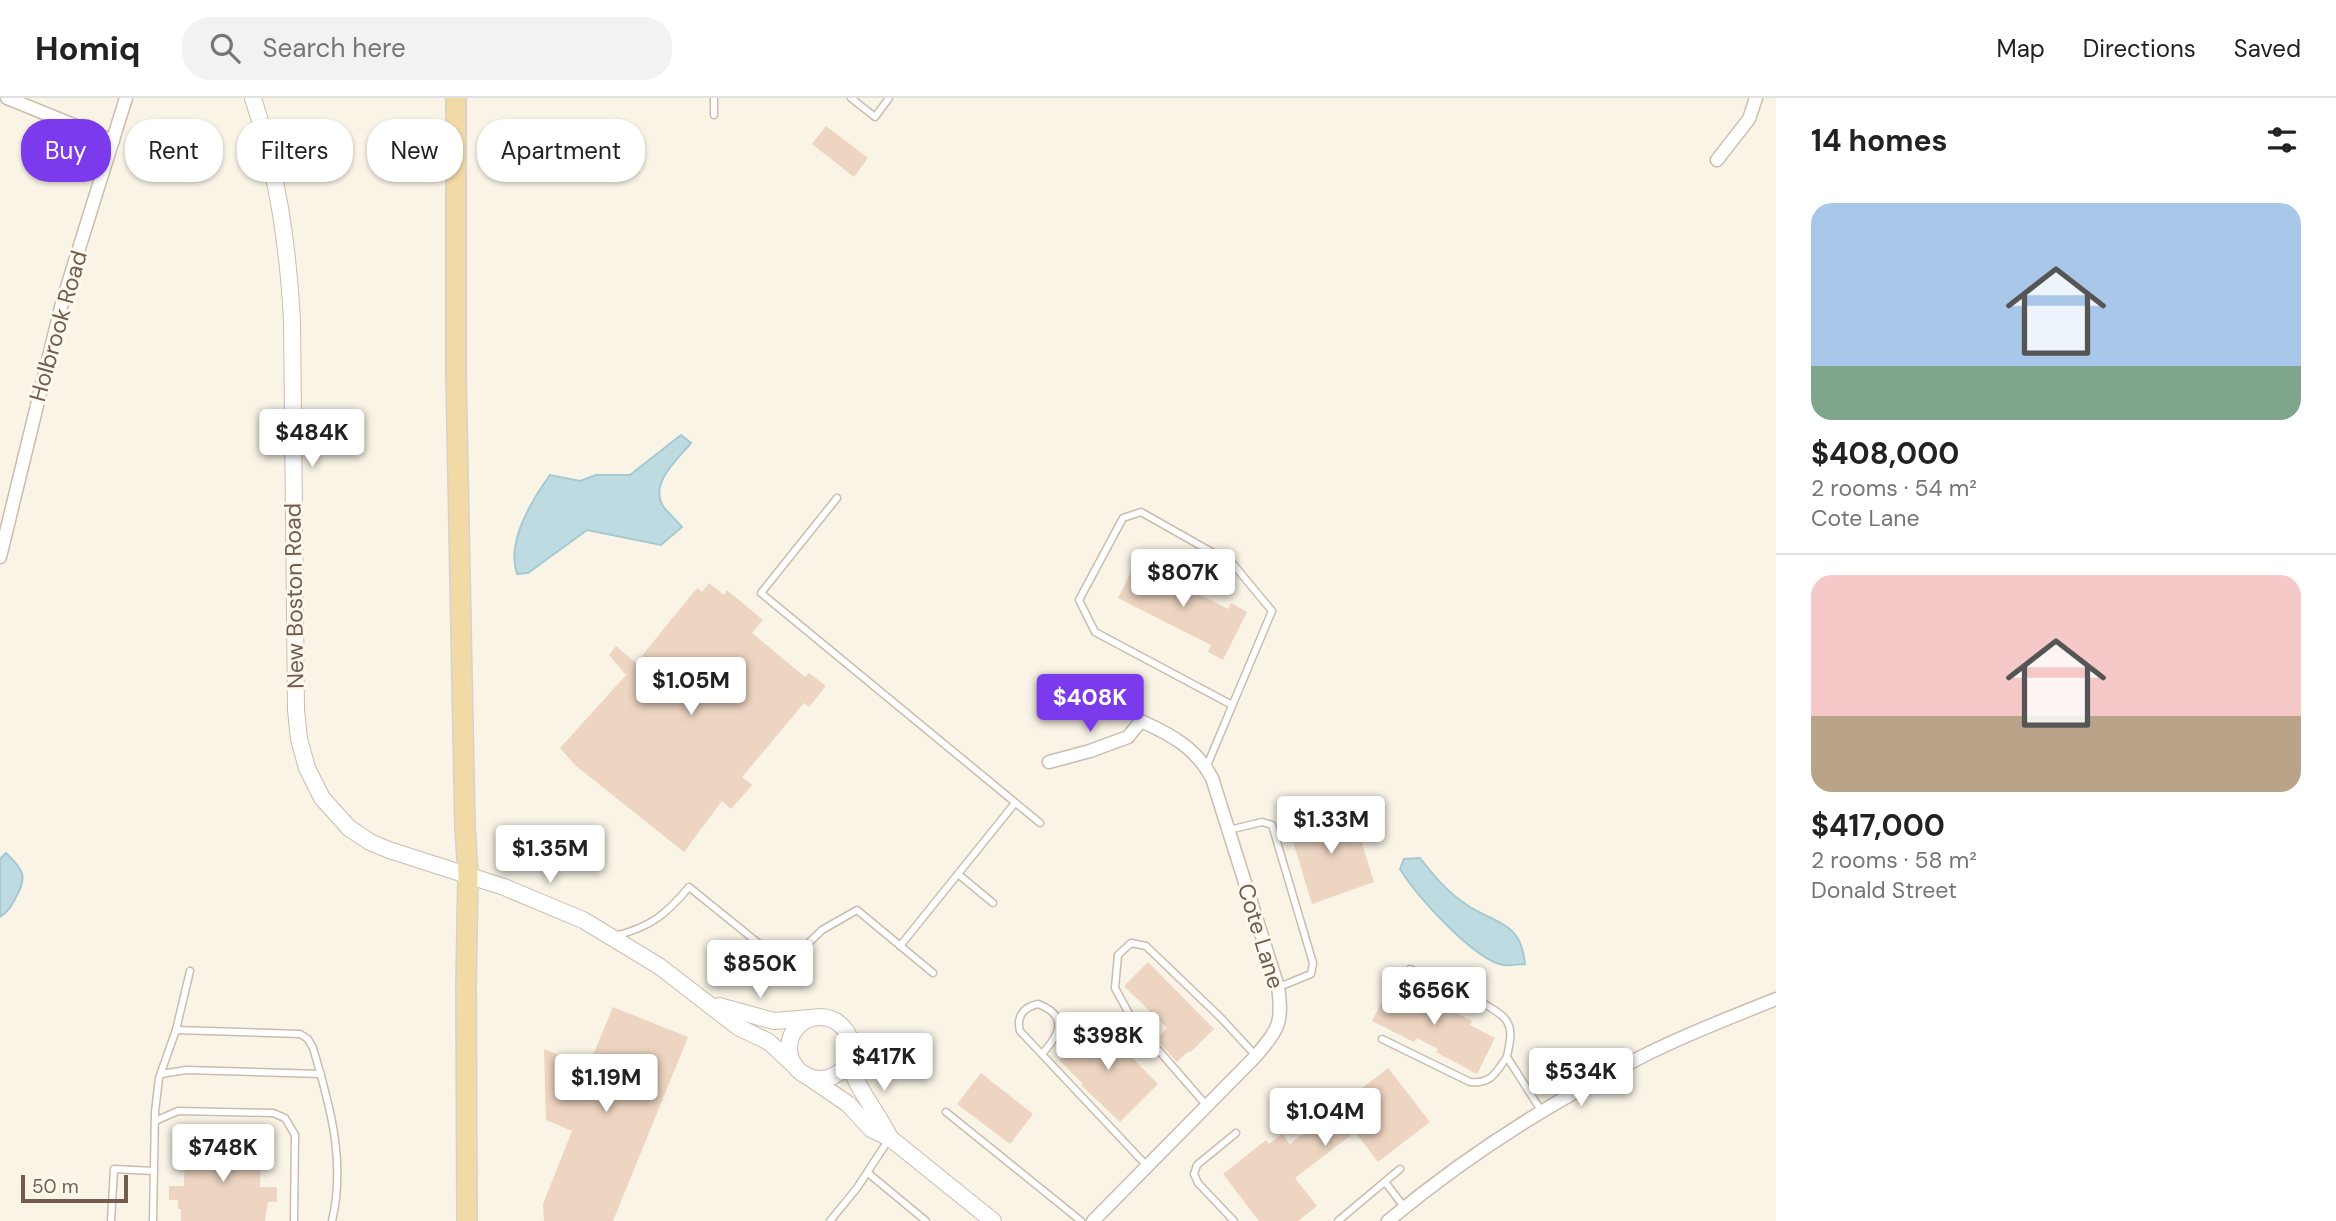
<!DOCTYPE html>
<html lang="en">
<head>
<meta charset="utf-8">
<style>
  body { margin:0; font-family:"DM Sans",sans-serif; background:#f2f2f2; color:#222; height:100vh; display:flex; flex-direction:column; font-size:26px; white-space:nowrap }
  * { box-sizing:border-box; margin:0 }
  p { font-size:23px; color:#767676 }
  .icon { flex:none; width:38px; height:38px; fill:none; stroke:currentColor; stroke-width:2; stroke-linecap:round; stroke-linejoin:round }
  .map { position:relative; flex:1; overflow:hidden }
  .drawer { display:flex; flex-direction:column; background:#fff; width:560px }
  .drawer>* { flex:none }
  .top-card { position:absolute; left:21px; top:21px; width:665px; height:63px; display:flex; gap:14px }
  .scale { position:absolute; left:21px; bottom:18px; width:107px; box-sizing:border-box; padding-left:7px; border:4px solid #715c4e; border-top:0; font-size:19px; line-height:24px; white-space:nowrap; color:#715c4e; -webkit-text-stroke:5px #fdf8ed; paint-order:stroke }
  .price { position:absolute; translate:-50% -60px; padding:0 16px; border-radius:7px; background:#fff; color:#222; font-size:23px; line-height:46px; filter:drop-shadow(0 2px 4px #0008) }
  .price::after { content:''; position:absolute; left:50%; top:42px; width:21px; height:16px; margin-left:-10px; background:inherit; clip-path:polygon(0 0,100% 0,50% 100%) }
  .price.active { background:#7c3aed; color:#fff }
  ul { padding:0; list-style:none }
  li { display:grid; align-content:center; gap:14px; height:371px; padding:0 35px }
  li+li { border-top:2px solid #e0e0e0 }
  li span { display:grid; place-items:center; height:217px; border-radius:21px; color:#555 }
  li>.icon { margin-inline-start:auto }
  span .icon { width:126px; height:126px; fill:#fffc; stroke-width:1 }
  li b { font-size:30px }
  h2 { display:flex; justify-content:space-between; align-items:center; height:84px; padding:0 35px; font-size:30px }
  .pill { padding:0 24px; border-radius:28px; background:#fff; box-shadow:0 2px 5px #0004; font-size:24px; line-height:63px }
  .pill.active { background:#7c3aed; color:#fff }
  header { display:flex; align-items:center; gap:42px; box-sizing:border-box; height:98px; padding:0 35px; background:#fff; border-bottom:2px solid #e0e0e0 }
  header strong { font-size:33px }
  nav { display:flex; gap:38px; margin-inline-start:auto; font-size:24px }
  .search { width:490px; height:63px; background:#f2f2f2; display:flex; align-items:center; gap:18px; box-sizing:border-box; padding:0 24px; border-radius:28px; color:#767676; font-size:26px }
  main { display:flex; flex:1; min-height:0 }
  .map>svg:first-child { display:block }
</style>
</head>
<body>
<header>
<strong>Homiq</strong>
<div class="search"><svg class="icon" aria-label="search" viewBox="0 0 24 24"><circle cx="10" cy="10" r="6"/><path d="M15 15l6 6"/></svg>Search here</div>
<nav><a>Map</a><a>Directions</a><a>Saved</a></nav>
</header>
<main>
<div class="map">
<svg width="1776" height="1123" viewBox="0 0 1776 1123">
  <rect width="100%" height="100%" fill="#faf4e7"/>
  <g fill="#bedbe2" stroke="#a5c9d2" stroke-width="2">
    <path d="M681,337L691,345C678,361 649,385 663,408C668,415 676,422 682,429L661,447L587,432L528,475L517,476C506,444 532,402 550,377L580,383L596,377H630Z"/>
    <path d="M6,755C24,772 28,779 15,801C11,808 8,814 0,819V761Z"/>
    <path d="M1420,760C1434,778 1447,794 1467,807C1497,827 1521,823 1525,866C1518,866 1510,868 1503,867C1473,861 1416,797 1400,771L1404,761Z"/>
  </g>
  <g fill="#edd5c2">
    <path d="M826,28L868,60L854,79L812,46Z"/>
    <path d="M1136,464L1228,511L1231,505L1247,514L1223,562L1208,554L1211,547L1118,500Z"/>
    <path d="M709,485L724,497L727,492L763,522L752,535L805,579L809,575L826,588L809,609L804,605L742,679L752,687L731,711L722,703L684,754L576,668L560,650L626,577L609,557L616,548L636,565L697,490L702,494Z"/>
    <path d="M1351,710L1374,784L1312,806L1289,730Z"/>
    <path d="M1148,864L1214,931L1191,954L1189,953L1177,964L1156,941L1167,930L1124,888Z"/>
    <path d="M1391,886L1416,899L1418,895L1472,923L1470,927L1495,940L1477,976L1436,954L1438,951L1417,940L1414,944L1372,923Z"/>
    <path d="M613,909L688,939L613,1123H544L543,1106L572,1033L546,1022L544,951L588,969Z"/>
    <path d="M1097,924L1158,986L1120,1024L1081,987L1083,986L1059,962Z"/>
    <path d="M1388,970L1430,1024L1378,1064L1355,1034L1295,1080L1317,1108L1298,1123H1259L1223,1076L1266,1042L1269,1046L1282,1036L1290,1046Z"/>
    <path d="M981,975L1033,1016L1010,1046L957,1006Z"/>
    <path d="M185,1044L261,1046L260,1089H277V1104H268L265,1123H181V1111H178V1102H169V1088H184Z"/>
  </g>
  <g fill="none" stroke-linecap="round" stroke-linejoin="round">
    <g stroke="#cbbcae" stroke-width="9">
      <g id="service">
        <path d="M714,0V17"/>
        <path d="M851,0L875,19L889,0"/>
        <path d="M837,400L761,495L1040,725"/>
        <path d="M1206,670L1272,513L1233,466L1141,414L1123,420L1079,502L1095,534L1232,607"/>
        <path d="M1229,732L1262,724L1272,727L1313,865L1311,876L1279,889"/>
        <path d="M958,776L993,805"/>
        <path d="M615,838C650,829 666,817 689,789L757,844L783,861L794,859L822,832L857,812L933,875"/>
        <path d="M900,848L1015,705"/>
        <path d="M1410,871C1431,881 1494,906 1506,922C1514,934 1509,946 1507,959L1542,1014"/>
        <path d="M176,932L300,936L308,941L313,950C330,1007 346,1064 332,1123"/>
        <path d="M1382,941L1470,984C1492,986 1495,975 1507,959"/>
        <path d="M1042,956C1060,936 1069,918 1038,906C1024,909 1016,918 1020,933L1147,1068"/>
        <path d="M161,976L186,972L321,976"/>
        <path d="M1207,1008L1133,923L1115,890L1118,857L1131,845L1146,848L1221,920L1256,958"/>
        <path d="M946,1014L1081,1123"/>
        <path d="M155,1023L178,1013L273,1015L285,1020L295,1037L294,1123"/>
        <path d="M868,1075L926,1123"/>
        <path d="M1385,1084L1405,1110"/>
        <path d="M111,1123L114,1071L154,1073"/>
        <path d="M153,1123L155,1014L159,980L176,932L190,873"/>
        <path d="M830,1123L857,1090L889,1041"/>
        <path d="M1234,1123L1198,1085L1194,1076L1197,1067L1236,1035"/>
        <path d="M1338,1123L1400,1071"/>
      </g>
    </g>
    <g stroke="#cbbcae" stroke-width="15">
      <g id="minor">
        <path d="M7,0L113,43"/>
        <path d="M1717,62L1749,21L1756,0"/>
        <path d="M0,459L62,205L126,0"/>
        <path d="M1049,664L1090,653L1128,639L1141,623C1172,637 1196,650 1212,680L1278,889C1283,925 1279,930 1256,958L1093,1123"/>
        <path d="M1388,1123C1466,1058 1552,1003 1643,958C1686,936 1732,919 1776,901"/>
      </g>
    </g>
    <g stroke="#cbbcae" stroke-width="18">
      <g id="tertiary">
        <path d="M253,0C277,75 288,145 292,223L296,612L299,641L307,670L322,700L349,730L370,744L389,752L504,789L583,822L659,868L738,929L769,944L796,969"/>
        <path d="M719,908L774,923L810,920"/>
        <circle cx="820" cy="950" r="31"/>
        <path d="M848,962C857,992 877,1013 890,1040"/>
        <path d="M804,976L848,1006L871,1031L890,1040L993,1123"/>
      </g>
    </g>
    <g stroke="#d7d1cd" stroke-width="22">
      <path id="primary" d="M456,0V277L465,730L468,776L466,887L467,1123"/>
    </g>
    <use href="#service" stroke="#fff" stroke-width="6"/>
    <use href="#minor" stroke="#fff" stroke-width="12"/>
    <use href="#tertiary" stroke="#fff" stroke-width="16"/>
    <use href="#primary" stroke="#f2daa7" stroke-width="19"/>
  </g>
  <g text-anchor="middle" stroke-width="6" stroke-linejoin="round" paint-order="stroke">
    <g font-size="23" fill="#715c4e" stroke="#fdf8ed">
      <text transform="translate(58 228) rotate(-74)" y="8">Holbrook Road</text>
      <text transform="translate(294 498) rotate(-91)" y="8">New Boston Road</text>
      <text transform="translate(1261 838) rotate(73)" y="8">Cote Lane</text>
    </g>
  </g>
</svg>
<div class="scale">50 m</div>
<b class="price" style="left:312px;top:371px">$484K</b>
<b class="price" style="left:1183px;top:511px">$807K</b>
<b class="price" style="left:691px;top:619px">$1.05M</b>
<b class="price active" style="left:1090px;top:636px">$408K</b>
<b class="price" style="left:1331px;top:758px">$1.33M</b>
<b class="price" style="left:550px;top:787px">$1.35M</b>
<b class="price" style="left:760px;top:902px">$850K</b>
<b class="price" style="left:1434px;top:929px">$656K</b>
<b class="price" style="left:1108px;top:974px">$398K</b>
<b class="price" style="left:884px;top:995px">$417K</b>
<b class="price" style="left:1581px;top:1010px">$534K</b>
<b class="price" style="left:606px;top:1016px">$1.19M</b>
<b class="price" style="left:1325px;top:1050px">$1.04M</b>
<b class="price" style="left:223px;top:1086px">$748K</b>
<div class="top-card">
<a class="pill active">Buy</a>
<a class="pill">Rent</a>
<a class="pill">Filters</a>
<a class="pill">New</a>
<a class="pill">Apartment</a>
</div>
</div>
<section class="drawer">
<h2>14 homes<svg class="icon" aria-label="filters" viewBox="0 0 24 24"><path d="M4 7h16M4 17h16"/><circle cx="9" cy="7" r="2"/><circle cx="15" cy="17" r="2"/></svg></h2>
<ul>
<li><span style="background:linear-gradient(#a9c7e8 75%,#7fa58c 0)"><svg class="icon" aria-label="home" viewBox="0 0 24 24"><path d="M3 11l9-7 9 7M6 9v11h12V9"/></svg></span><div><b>$408,000</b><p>2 rooms · 54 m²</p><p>Cote Lane</p></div></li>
<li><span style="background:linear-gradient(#f6c9c9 65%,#b9a48a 0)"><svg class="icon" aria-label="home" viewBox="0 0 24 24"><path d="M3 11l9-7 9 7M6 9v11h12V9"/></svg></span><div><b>$417,000</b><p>2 rooms · 58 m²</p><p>Donald Street</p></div></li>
</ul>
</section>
</main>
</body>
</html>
